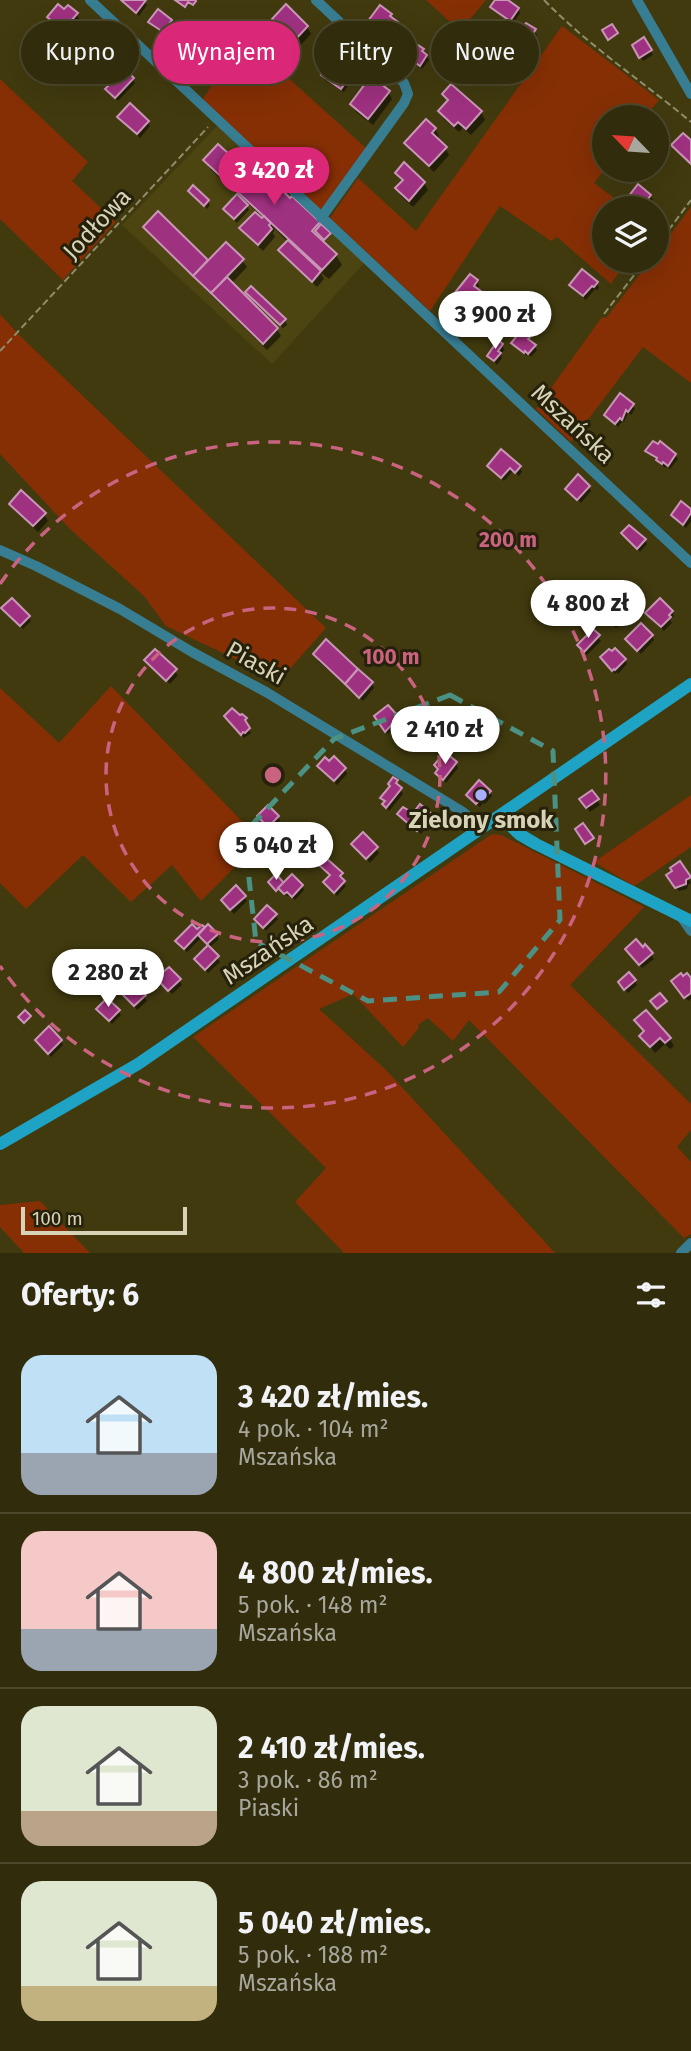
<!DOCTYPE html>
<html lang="pl">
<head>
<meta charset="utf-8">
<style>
  body { margin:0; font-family:"Fira Sans",sans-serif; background:#393414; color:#f1f3f6; height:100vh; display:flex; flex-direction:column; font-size:26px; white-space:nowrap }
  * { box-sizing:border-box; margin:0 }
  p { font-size:23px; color:#a8a79d }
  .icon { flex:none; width:38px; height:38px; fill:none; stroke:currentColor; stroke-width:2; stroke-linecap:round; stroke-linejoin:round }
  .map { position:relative; height:1253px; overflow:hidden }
  .details { display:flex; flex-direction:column; background:#312c0b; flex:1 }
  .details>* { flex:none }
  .guide { position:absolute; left:21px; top:21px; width:649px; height:63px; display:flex; gap:14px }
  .needle { width:46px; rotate:295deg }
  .fabs { position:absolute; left:592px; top:105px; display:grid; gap:14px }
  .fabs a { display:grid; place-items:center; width:77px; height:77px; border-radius:50%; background:#312c0b; box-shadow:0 7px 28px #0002,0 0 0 2px #4c482c; font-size:35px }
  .scale { position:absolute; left:21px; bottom:18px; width:166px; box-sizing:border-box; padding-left:7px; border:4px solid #d7d3b7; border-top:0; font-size:19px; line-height:24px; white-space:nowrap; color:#d7d3b7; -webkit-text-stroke:5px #25210a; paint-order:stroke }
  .price { position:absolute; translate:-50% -60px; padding:0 16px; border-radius:24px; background:#fff; color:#222; font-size:23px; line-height:46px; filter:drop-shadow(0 2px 4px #0008) }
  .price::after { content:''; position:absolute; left:50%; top:42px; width:21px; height:16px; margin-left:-10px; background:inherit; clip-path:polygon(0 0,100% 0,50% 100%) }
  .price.selected { background:#db2777; color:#fff }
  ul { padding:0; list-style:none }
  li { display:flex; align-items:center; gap:21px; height:175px; padding:0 21px }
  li+li { border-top:2px solid #4c482c }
  li span { display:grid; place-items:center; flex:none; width:196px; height:140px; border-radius:21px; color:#555 }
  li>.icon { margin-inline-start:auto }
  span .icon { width:84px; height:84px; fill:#fffc; stroke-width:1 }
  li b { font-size:30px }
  h2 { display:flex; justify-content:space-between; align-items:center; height:84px; padding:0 21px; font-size:30px }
  .tag { padding:0 24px; border-radius:32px; background:#312c0b; box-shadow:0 7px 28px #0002,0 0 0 2px #4c482c; font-size:24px; line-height:63px }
  .tag.selected { background:#db2777; color:#fff }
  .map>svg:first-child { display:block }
</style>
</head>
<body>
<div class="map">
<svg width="691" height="1253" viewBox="0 0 691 1253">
  <rect width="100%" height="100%" fill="#413a0f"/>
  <path fill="#4c4411" d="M220,123L367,260L272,364L122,225Z"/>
  <g fill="#862f05">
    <path d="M426,0H486L460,31Z"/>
    <path d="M562,26L659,100L645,117H604V170L594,183L627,208H604V261H627L611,284L557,237L551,241L500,206L430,311L330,218L358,178L416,231Z"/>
    <path d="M244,38L367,149L321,212L202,100Z"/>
    <path d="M0,79L88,162L72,181L116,222L63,280L0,219Z"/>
    <path d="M691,207V383L643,347L571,442L536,409L602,317L606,318L650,261H656V253Z"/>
    <path d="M0,314L19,335L326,628L280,680L166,626L144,596L70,529L0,454Z"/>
    <path d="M111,686L261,841L201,901L172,865L131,902L83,855L26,909L0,883V688L59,743Z"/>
    <path d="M691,795V847L634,886L594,862Z"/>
    <path d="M492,834L501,835L644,907L570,985L691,1104V1130L677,1147L691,1162V1234L684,1238L469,1020L453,1041L428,1018L419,1024L418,1029L403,1047L353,994L319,1009L386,1070L555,1253H344L295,1202L326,1168L193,1037Z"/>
    <path d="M40,1201L90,1253H24L0,1227V1205Z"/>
  </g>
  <g fill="#0007">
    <path d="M124,0H143L147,5L139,16L126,5Z"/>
    <path d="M497,0H503L518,9L520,13L513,24L495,11L492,7Z"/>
    <path d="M64,12L76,14L79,18L66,33L49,17Z"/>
    <path d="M390,15L399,27L391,39L373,25L370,21Z"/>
    <path d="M274,19L307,27L311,34L299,47L278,27Z"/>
    <path d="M171,21L173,26L166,36L153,27L150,22Z"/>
    <path d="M534,31L537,35L532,43L533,45L530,50L532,52L528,58L515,49L513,45L521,35Z"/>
    <path d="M644,40L653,55L643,61L634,45Z"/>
    <path d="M423,50L429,60L422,69L402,56L400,51Z"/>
    <path d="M89,58L96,61L99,65L88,76L72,60Z"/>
    <path d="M351,74L353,78L344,92L325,80L323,75Z"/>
    <path d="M132,79L135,83L118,101L110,93L107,89L109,87L103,80Z"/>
    <path d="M451,86L481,112L485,120L471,135L463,128L459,132L444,119L440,112L449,102L444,94Z"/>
    <path d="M388,92L392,99L373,125L356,112L352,104Z"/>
    <path d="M119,117L148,122L150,126L140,138Z"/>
    <path d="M435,129L439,136L436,140L445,148L449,155L434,172L410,150L406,143Z"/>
    <path d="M205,160L319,224L330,236L326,240L321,236L318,239L336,255L342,265L329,279L320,272L324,279L317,287L284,257L280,250L288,242L275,229L273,233L275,237L263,251L246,235L242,228L257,212L245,201L249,210L237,223L227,214L225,209L238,195L211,170Z"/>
    <path d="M397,173L424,183L428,190L413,207L401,196L397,189L403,182Z"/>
    <path d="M190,191L208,201L210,205L207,209Z"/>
    <path d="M650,196L653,200L646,208H633L627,201Z"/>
    <path d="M158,213L208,262L242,260L247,267L231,284L277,329L281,336L267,350L149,234L145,227Z"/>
    <path d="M477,281L479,286L476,290L483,297L474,309L466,302L465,304L456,295Z"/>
    <path d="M597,283L599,288L597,290L595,289L586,300L571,285Z"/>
    <path d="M247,292L285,320L287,325L283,328Z"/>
    <path d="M529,338L537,350L531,357L528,354L527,356L514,343Z"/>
    <path d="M502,345L504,350L501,355L502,358L497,365L489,356Z"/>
    <path d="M632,405L635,409L631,415L628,413L624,422L623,421L618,427L606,415Z"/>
    <path d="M647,451L675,455L678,459L670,469L666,466L665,468Z"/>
    <path d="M489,466L520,467L522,472L519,476L513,471L504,481Z"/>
    <path d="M589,487L591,491L581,503L570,493Z"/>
    <path d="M11,504L44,514L48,521L38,532L15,511Z"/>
    <path d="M691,511V521L686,528L675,520L673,516Z"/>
    <path d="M623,533L645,540L647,544L640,552Z"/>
    <path d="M598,607L622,616L624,620L616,628Z"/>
    <path d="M4,609L29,617L31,621L23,629Z"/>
    <path d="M672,612L674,616L670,620L672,623L664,631L650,617Z"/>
    <path d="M652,636L654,640L641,654L630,643Z"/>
    <path d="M598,637L601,641L587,655L582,650Z"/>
    <path d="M327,642L372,683L374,688L363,701L319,662L315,655Z"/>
    <path d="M155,651L178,675L170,684L146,660Z"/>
    <path d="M625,660L627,664L618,674L617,672L615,674L605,662Z"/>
    <path d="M377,716L397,718L400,723L388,734Z"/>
    <path d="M245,719L248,724L246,725L251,733L244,738L229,721Z"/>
    <path d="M486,724L494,735L482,747L476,740Z"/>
    <path d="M456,763L458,768L446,783L437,773Z"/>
    <path d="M319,766L345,769L347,774L337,785Z"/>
    <path d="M396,781L403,794L389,811L384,804L385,803L383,798Z"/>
    <path d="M490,792L492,796L485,804L483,803L480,807L471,800Z"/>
    <path d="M592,792L600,805L590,812L582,799Z"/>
    <path d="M400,814L430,815L433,819L421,834Z"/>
    <path d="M259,816L278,817L280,821L271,830Z"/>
    <path d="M363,835L379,853L370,863L353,844Z"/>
    <path d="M324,870L341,874L344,878L342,881L346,886L337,896L325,883L331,876Z"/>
    <path d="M669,875L689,878L691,883L688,885L687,889L679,891Z"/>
    <path d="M271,884L302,886L304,890L295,900L290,895L288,897L280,888L278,891Z"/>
    <path d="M244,897L247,901L234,914L223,901Z"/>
    <path d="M275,915L278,919L266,931L256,919Z"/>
    <path d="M202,927L216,935L219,939L209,948L220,962L208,973L196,959L209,946L201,938L187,952L180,945Z"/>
    <path d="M630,953L651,954L654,959L642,968Z"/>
    <path d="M149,964L161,976L179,980L182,985L172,994L159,981L157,983L147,973Z"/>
    <path d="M97,973L111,976L114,980L110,988Z"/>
    <path d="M635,981L637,985L628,993L622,986Z"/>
    <path d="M691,981V999L688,1001L675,985Z"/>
    <path d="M124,994L144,996L147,1001L137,1010Z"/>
    <path d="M118,1011L121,1015L112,1024L101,1013Z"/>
    <path d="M637,1021L670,1039L674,1046L670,1049L665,1044L655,1053L642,1036L645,1033Z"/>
    <path d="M61,1041L63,1045L51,1057L40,1045Z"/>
  </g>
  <g fill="#9f3181" stroke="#ca96b7" stroke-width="2">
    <path d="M121,0H146L136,13Z"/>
    <path d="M175,0H195L196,1L193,5L188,2L185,7Z"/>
    <path d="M495,0H508L519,8L510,21L490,7Z"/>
    <path d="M58,4L64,9L68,5L78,13L63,30L47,17Z"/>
    <path d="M286,4L308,26L294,41L272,19Z"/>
    <path d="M380,5L392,14L390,16L398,22L388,35L368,21Z"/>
    <path d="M158,9L172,20L163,32L148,22Z"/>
    <path d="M526,23L536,29L530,38L532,40L528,46L531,47L526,54L510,45L513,40L511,39L517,30L520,32Z"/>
    <path d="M612,24L618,33L608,40L602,30Z"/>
    <path d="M644,37L652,50L639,58L632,45Z"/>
    <path d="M407,38L424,49L422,51L427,55L420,66L398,51Z"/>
    <path d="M80,43L85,48L84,50L97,60L85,73L67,55Z"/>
    <path d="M332,59L352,73L341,89L321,75Z"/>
    <path d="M115,65L121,71L124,68L134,78L115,98L105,89L108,86L101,80Z"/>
    <path d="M371,76L390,91L368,119L350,104Z"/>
    <path d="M451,84L482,111L466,129L458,122L454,126L438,111L448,100L442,94Z"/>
    <path d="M130,103L149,121L137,134L117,117Z"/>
    <path d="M426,119L436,128L432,133L447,147L429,166L404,143Z"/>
    <path d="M683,133L691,140V164L671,145Z"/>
    <path d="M218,144L274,195L280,188L290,198L292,196L320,222L312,231L337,254L322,270L203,160Z"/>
    <path d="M404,162L425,182L409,201L395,188L403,180L395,173Z"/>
    <path d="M638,184L651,195L641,208H634L625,201Z"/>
    <path d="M193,185L209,200L204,206L188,191Z"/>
    <path d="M237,194L248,205L234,219L223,209Z"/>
    <path d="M158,211L208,260L193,276L143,227Z"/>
    <path d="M255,212L262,218L264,216L271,223L269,225L272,229L258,245L239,228Z"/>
    <path d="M321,224L331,233L324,240L315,231Z"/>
    <path d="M288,240L321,271L312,282L278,250Z"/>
    <path d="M226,242L244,259L211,293L193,276Z"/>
    <path d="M582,269L598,282L594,287L592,286L583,296L569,285Z"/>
    <path d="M470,274L478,280L474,286L482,292L471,305L453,295Z"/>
    <path d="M227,277L278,328L263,344L211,293Z"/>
    <path d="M251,286L286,319L280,325L245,292Z"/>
    <path d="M520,332L525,336L526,333L530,337L528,339L536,345L528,354L525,351L524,353L511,343Z"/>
    <path d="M498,340L503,344L498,351L501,353L494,361L487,356Z"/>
    <path d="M620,393L634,404L628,412L626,410L622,420L620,418L615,424L604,415Z"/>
    <path d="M653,441L658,444L660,441L676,454L668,466L663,462L662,464L656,460L657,458L645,451Z"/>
    <path d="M501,449L521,466L515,473L510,468L501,478L487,466Z"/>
    <path d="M578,474L590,486L577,500L565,489Z"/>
    <path d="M21,490L46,513L33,526L9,504Z"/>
    <path d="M681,501L691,509V513L683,525L671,515Z"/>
    <path d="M629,525L646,539L637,549L621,533Z"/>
    <path d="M620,582L625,587L629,583L635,588L625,595L616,586Z"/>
    <path d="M12,598L30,616L20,626L1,608Z"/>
    <path d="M660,598L673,611L669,615L671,617L661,627L645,613Z"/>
    <path d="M602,600L613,610L616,607L623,614L613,625L596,606Z"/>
    <path d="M641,623L653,635L637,651L625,639Z"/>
    <path d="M593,629L600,635L584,652L577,645Z"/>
    <path d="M326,639L358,669L345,684L313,654Z"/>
    <path d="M615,648L626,659L615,670L614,669L612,671L600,657L609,649L612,651Z"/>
    <path d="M155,649L177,669L166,681L144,660Z"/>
    <path d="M358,669L373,682L359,698L345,684Z"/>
    <path d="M388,705L399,717L385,732L374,716Z"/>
    <path d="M232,708L240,715L242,714L247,718L245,720L250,728L245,733L243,732L241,735L224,716Z"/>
    <path d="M486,722L493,729L478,743L471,736Z"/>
    <path d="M427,734L435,741L428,749L420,742Z"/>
    <path d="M445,752L457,762L443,780L435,773L438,769L434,765Z"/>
    <path d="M334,756L346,768L334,781L317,766L325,757L329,761Z"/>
    <path d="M393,777L398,780L396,783L402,788L386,808L382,804L385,801L380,798L390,786L388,784Z"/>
    <path d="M479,780L491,791L482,801L480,800L476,804L466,795Z"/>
    <path d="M592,790L599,799L586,808L579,799Z"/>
    <path d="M420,804L432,814L417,831L397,814L403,807L413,813Z"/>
    <path d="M268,805L279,816L268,827L257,816Z"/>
    <path d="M583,823L594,838L585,844L575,829Z"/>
    <path d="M363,832L378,847L366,859L351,844Z"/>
    <path d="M326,858L343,873L340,876L345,881L334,893L323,882L330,875L319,865Z"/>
    <path d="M680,861L691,877L686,880V884L675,888L666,875L672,871L670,868Z"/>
    <path d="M276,874L284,883L276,891L268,882Z"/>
    <path d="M292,874L303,885L292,897L287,892L284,894L278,888Z"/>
    <path d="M236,885L246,896L230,910L221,900Z"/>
    <path d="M267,905L277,914L263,928L254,919Z"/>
    <path d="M192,924L197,929L202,925L205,927L184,949L175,941Z"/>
    <path d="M208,924L218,934L207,944L198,935Z"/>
    <path d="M636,939L643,947L645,944L653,953L639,965L625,949Z"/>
    <path d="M208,945L219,956L205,970L194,959Z"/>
    <path d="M150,962L160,973L153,979L143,968Z"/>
    <path d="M103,964L113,975L106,984L95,972Z"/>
    <path d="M169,967L181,979L168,991L156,978Z"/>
    <path d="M629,972L636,980L624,990L618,982Z"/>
    <path d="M681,973L683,976L687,973L691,978V993L684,998L671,981Z"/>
    <path d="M134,983L146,995L134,1006L122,994Z"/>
    <path d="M660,993L667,1001L657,1009L650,1001Z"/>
    <path d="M107,998L120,1010L109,1021L96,1009Z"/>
    <path d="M25,1010L31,1016L24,1023L18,1017Z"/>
    <path d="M646,1010L671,1038L665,1043L660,1038L650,1047L639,1036L644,1031L634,1020Z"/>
    <path d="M49,1026L62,1040L48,1054L35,1040Z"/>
  </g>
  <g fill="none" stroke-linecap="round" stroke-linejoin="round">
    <g stroke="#918c69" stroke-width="2" stroke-dasharray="7 3.5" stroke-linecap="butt">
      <path d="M544,0C589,46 642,81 691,122"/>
      <path d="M656,247L691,200"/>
      <path d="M604,314L645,261"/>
      <path d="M0,351L208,127"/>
    </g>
    <g stroke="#387e93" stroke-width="10">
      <path d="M90,0L691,563"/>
      <path d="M316,0L395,74L404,83L408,94L404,103L321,218"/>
      <path d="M637,0L691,94"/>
      <path d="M0,550L36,566L120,609L192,652L266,692L463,812L482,829"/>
      <path d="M682,918L691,931"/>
      <path d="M681,1253L691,1243"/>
    </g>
    <g stroke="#1ea3c4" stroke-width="12">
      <path d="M500,816L519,834L536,844L691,921"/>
      <path d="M0,1144L138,1064L691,684"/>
    </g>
  </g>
  <path fill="none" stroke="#4b9284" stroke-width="5" stroke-dasharray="14 9" stroke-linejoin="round" d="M450,695L553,751L560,920L499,992L368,1001L256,942L244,833L334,739Z"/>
  <g fill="none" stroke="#ca6380" stroke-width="3.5" stroke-dasharray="12 9">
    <circle cx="273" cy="775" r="167"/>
    <path d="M0 584A333 333 0 1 1 0 966"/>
  </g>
  <circle fill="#aaaffb" stroke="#25210a" stroke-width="2.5" cx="481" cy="795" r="7"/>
  <g text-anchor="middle" stroke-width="6" stroke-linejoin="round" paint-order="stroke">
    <g font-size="24" fill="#d7d3b7" stroke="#25210a">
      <text transform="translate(97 224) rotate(-47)" y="8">Jodłowa</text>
      <text transform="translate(573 424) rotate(43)" y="8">Mszańska</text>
      <text transform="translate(256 663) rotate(29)" y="8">Piaski</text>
      <text transform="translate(268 950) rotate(-34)" y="8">Mszańska</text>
    </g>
    <g font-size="24" font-weight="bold" fill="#d7d3b7" stroke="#25210a">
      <text x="481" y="828">Zielony smok</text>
    </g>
  </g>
  <circle cx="273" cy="775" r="10" fill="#ca6380" stroke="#25210a" stroke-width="3.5"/>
  <g font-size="21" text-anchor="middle" font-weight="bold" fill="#ca6380" stroke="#25210a" stroke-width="6" stroke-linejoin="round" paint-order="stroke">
    <text x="508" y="547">200 m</text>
    <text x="391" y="664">100 m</text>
  </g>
</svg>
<div class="fabs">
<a><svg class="needle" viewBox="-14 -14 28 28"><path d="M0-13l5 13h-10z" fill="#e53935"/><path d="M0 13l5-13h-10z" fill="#a8a79d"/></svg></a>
<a><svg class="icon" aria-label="layers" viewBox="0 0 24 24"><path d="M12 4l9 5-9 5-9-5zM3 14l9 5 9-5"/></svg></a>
</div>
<div class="scale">100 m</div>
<b class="price selected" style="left:274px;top:207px">3 420 zł</b>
<b class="price" style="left:495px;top:351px">3 900 zł</b>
<b class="price" style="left:588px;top:640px">4 800 zł</b>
<b class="price" style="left:445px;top:766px">2 410 zł</b>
<b class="price" style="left:276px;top:882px">5 040 zł</b>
<b class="price" style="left:108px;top:1009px">2 280 zł</b>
<div class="guide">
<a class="tag">Kupno</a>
<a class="tag selected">Wynajem</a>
<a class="tag">Filtry</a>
<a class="tag">Nowe</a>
</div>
</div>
<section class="details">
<h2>Oferty: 6<svg class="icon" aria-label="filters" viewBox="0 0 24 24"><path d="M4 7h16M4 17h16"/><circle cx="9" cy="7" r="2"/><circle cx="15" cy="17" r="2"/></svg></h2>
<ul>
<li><span style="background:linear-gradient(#bfe0f5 70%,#9aa5b1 0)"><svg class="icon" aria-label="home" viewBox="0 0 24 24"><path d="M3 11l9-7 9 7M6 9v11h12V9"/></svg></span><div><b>3 420 zł/mies.</b><p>4 pok. · 104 m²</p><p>Mszańska</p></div></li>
<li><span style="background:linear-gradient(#f6c9c9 70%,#9aa5b1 0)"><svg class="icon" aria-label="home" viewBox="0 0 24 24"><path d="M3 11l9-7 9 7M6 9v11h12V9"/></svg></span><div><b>4 800 zł/mies.</b><p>5 pok. · 148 m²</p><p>Mszańska</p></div></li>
<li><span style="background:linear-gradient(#dfe7d0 75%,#b9a48a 0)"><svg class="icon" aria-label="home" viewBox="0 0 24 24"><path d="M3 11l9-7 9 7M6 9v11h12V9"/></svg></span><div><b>2 410 zł/mies.</b><p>3 pok. · 86 m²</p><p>Piaski</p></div></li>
<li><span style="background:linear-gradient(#dfe7d0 75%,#c2b280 0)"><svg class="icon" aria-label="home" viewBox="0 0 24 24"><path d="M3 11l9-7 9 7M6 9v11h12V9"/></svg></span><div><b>5 040 zł/mies.</b><p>5 pok. · 188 m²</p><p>Mszańska</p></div></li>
</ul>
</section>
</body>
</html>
